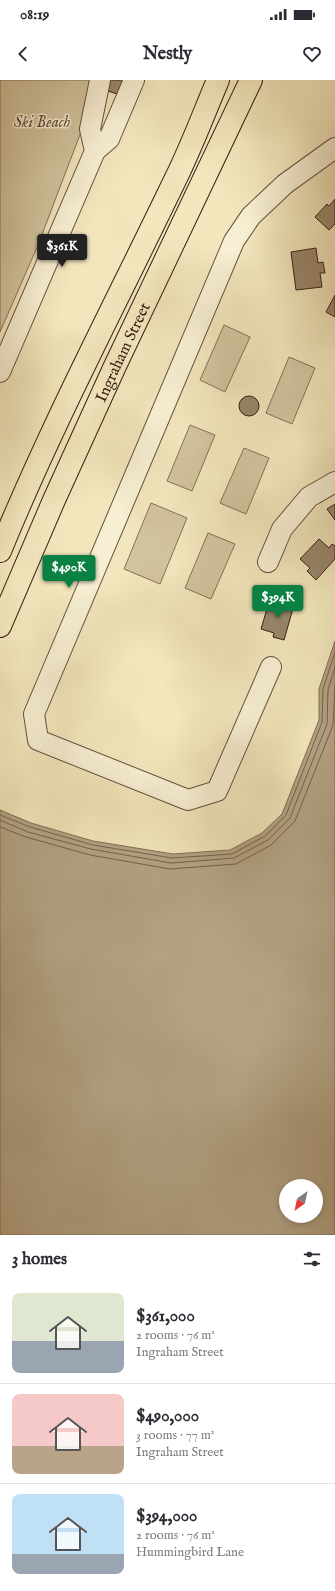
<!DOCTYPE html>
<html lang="en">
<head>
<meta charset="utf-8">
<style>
  body { margin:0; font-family:"IM FELL English",serif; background:#f2f2f3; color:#2b2b33; height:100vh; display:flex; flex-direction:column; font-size:15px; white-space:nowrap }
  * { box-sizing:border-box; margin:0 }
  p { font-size:13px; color:#7c7c81 }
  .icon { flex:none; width:22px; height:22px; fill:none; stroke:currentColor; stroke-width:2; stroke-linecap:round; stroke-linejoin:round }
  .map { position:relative; height:1155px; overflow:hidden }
  .drawer { display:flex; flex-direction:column; background:#fff; flex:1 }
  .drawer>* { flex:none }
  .needle { width:26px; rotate:213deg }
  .fabs { position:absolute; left:279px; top:1099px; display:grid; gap:8px }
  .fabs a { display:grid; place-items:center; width:44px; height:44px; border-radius:50%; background:#fff; box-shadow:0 2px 6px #0003; font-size:20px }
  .price { position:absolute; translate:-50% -34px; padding:0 9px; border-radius:4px; background:#0b8043; color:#fff; font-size:13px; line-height:26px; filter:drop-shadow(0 1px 2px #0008) }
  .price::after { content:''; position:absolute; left:50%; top:24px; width:12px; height:9px; margin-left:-6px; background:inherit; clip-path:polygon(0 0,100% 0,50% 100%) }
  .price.current { background:#222; color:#fff }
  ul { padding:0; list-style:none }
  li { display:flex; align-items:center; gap:12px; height:100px; padding:0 12px }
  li+li { border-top:1px solid #e1e1e2 }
  li span { display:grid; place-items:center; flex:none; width:112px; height:80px; border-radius:8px; color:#555 }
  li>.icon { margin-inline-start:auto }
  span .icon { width:48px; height:48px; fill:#fffc; stroke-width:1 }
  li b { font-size:17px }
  h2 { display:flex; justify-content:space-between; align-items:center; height:48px; padding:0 12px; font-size:17px }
  .status { display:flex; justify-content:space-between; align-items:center; height:28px; padding:0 20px; background:#fff; direction:ltr }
  .status svg { height:11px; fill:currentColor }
  header { display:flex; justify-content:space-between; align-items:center; height:52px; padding:0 12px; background:#fff; font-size:18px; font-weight:800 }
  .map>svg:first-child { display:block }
</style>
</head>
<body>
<div class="status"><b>08:19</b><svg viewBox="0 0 49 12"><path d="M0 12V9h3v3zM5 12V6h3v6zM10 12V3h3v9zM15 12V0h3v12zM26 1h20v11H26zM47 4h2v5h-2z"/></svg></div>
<header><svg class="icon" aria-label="back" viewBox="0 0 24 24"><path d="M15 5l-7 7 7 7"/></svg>Nestly<svg class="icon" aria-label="heart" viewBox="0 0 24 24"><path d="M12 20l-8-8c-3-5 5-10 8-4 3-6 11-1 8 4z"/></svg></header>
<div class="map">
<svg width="335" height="1155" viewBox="0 0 335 1155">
  <rect width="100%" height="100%" fill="#f2e6bc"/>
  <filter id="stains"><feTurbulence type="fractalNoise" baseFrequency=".005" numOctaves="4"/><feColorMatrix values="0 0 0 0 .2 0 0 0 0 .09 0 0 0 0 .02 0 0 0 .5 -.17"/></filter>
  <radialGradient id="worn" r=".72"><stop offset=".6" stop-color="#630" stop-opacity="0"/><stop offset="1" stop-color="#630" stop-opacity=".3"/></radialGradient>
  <g fill="#d2c49f" stroke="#84705a">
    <path d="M0,0H92L84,44L38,165L0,252Z"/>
    <path d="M224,245L250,257L225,312L200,300Z"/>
    <path d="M289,277L315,288L292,344L266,333Z"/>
    <path d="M190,345L215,355L192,411L167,401Z"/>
    <path d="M244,368L269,378L246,434L220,423Z"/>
    <path d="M151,423L187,438L160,504L124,489Z"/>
    <path d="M208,453L235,464L211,519L185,508Z"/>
  </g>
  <path fill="#b2a283" stroke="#816d57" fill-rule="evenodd" d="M335,561V1155H0V730L31,743L93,761L173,774L230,770L262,753L282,734L319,640V609ZM286,1106H316V1136H286Z"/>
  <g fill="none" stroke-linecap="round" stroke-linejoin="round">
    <g stroke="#74604c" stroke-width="1">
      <path d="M0,735L30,747L93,765L172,778L232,774L265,756L286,735L322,642L323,609L335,572"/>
      <path d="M0,740L28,752L91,769L171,783L234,778L268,760L290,738L327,644L328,610L335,587"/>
      <path d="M0,747L26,757L90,775L170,789L236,784L271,765L295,741L333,645L335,606"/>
    </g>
  </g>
  <g fill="#98866b" stroke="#371d14">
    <path d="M108,0H123L117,14L105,10Z"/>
    <path d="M335,119V144L329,150L315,137L327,124L329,126Z"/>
    <path d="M316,168L318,183L323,182L325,193H320L322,207L296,210L291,172Z"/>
    <path d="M335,215V237L326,232Z"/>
    <circle cx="249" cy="326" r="10"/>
    <path d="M335,424V440L327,429Z"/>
    <path d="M319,459L329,468L332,464L335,466V479L316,500L307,491L310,488L300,479Z"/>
    <path d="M269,522L281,526L282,522L294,525L284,560L273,557L274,553L261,549Z"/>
  </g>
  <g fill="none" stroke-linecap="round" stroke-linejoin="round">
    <g stroke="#664f3e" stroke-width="22">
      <g id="minor">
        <path d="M95,71L109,59L134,0"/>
        <path d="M0,292L95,71L90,49L100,0"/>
        <path d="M268,482L282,449L309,417L335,402"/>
        <path d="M271,587L217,711L188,720L38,660L34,634L234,161L251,136L285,104L335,68"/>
      </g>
    </g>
    <g stroke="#371d14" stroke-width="24">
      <g id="major">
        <path d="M0,471C52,344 116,223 175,100C191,68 204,33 218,0"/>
        <path id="s1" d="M0,546L54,420L115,286L251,0"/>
      </g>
    </g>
    <use href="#minor" stroke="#f7efd3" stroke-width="20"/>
    <use href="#major" stroke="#f2e6bc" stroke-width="22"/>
  </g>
  <g text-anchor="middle" stroke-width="3" stroke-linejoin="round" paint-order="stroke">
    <g font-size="16" font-style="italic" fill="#664f3e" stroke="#f7efd3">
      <text x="42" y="47">Ski Beach</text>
    </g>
    <g font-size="16" fill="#371d14" stroke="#f7efd3">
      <text dy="6" stroke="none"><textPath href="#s1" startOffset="300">Ingraham Street</textPath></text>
    </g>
  </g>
  <rect width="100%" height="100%" filter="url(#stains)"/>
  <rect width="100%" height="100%" fill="url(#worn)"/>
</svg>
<div class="fabs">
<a><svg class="needle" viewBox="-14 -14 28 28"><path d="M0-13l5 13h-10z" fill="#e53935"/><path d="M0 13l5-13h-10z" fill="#7c7c81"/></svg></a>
</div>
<b class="price current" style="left:62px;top:188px">$361K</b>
<b class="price" style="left:69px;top:509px">$490K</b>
<b class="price" style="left:278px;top:539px">$394K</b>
</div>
<section class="drawer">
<h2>3 homes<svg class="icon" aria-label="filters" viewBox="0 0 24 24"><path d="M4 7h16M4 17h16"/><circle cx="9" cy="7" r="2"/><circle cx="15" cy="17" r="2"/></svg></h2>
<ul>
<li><span style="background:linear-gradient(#dfe7d0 60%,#9aa5b1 0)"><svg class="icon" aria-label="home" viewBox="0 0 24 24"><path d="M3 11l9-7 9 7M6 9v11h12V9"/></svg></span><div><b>$361,000</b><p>2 rooms · 76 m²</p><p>Ingraham Street</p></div></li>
<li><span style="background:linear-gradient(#f6c9c9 65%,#b9a48a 0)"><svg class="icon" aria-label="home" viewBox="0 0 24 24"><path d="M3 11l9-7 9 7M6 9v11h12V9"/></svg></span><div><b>$490,000</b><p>3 rooms · 77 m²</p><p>Ingraham Street</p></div></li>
<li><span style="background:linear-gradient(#bfe0f5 75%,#9aa5b1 0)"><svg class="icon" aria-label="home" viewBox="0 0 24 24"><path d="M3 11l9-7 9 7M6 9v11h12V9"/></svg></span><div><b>$394,000</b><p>2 rooms · 76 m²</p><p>Hummingbird Lane</p></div></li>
</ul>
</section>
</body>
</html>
